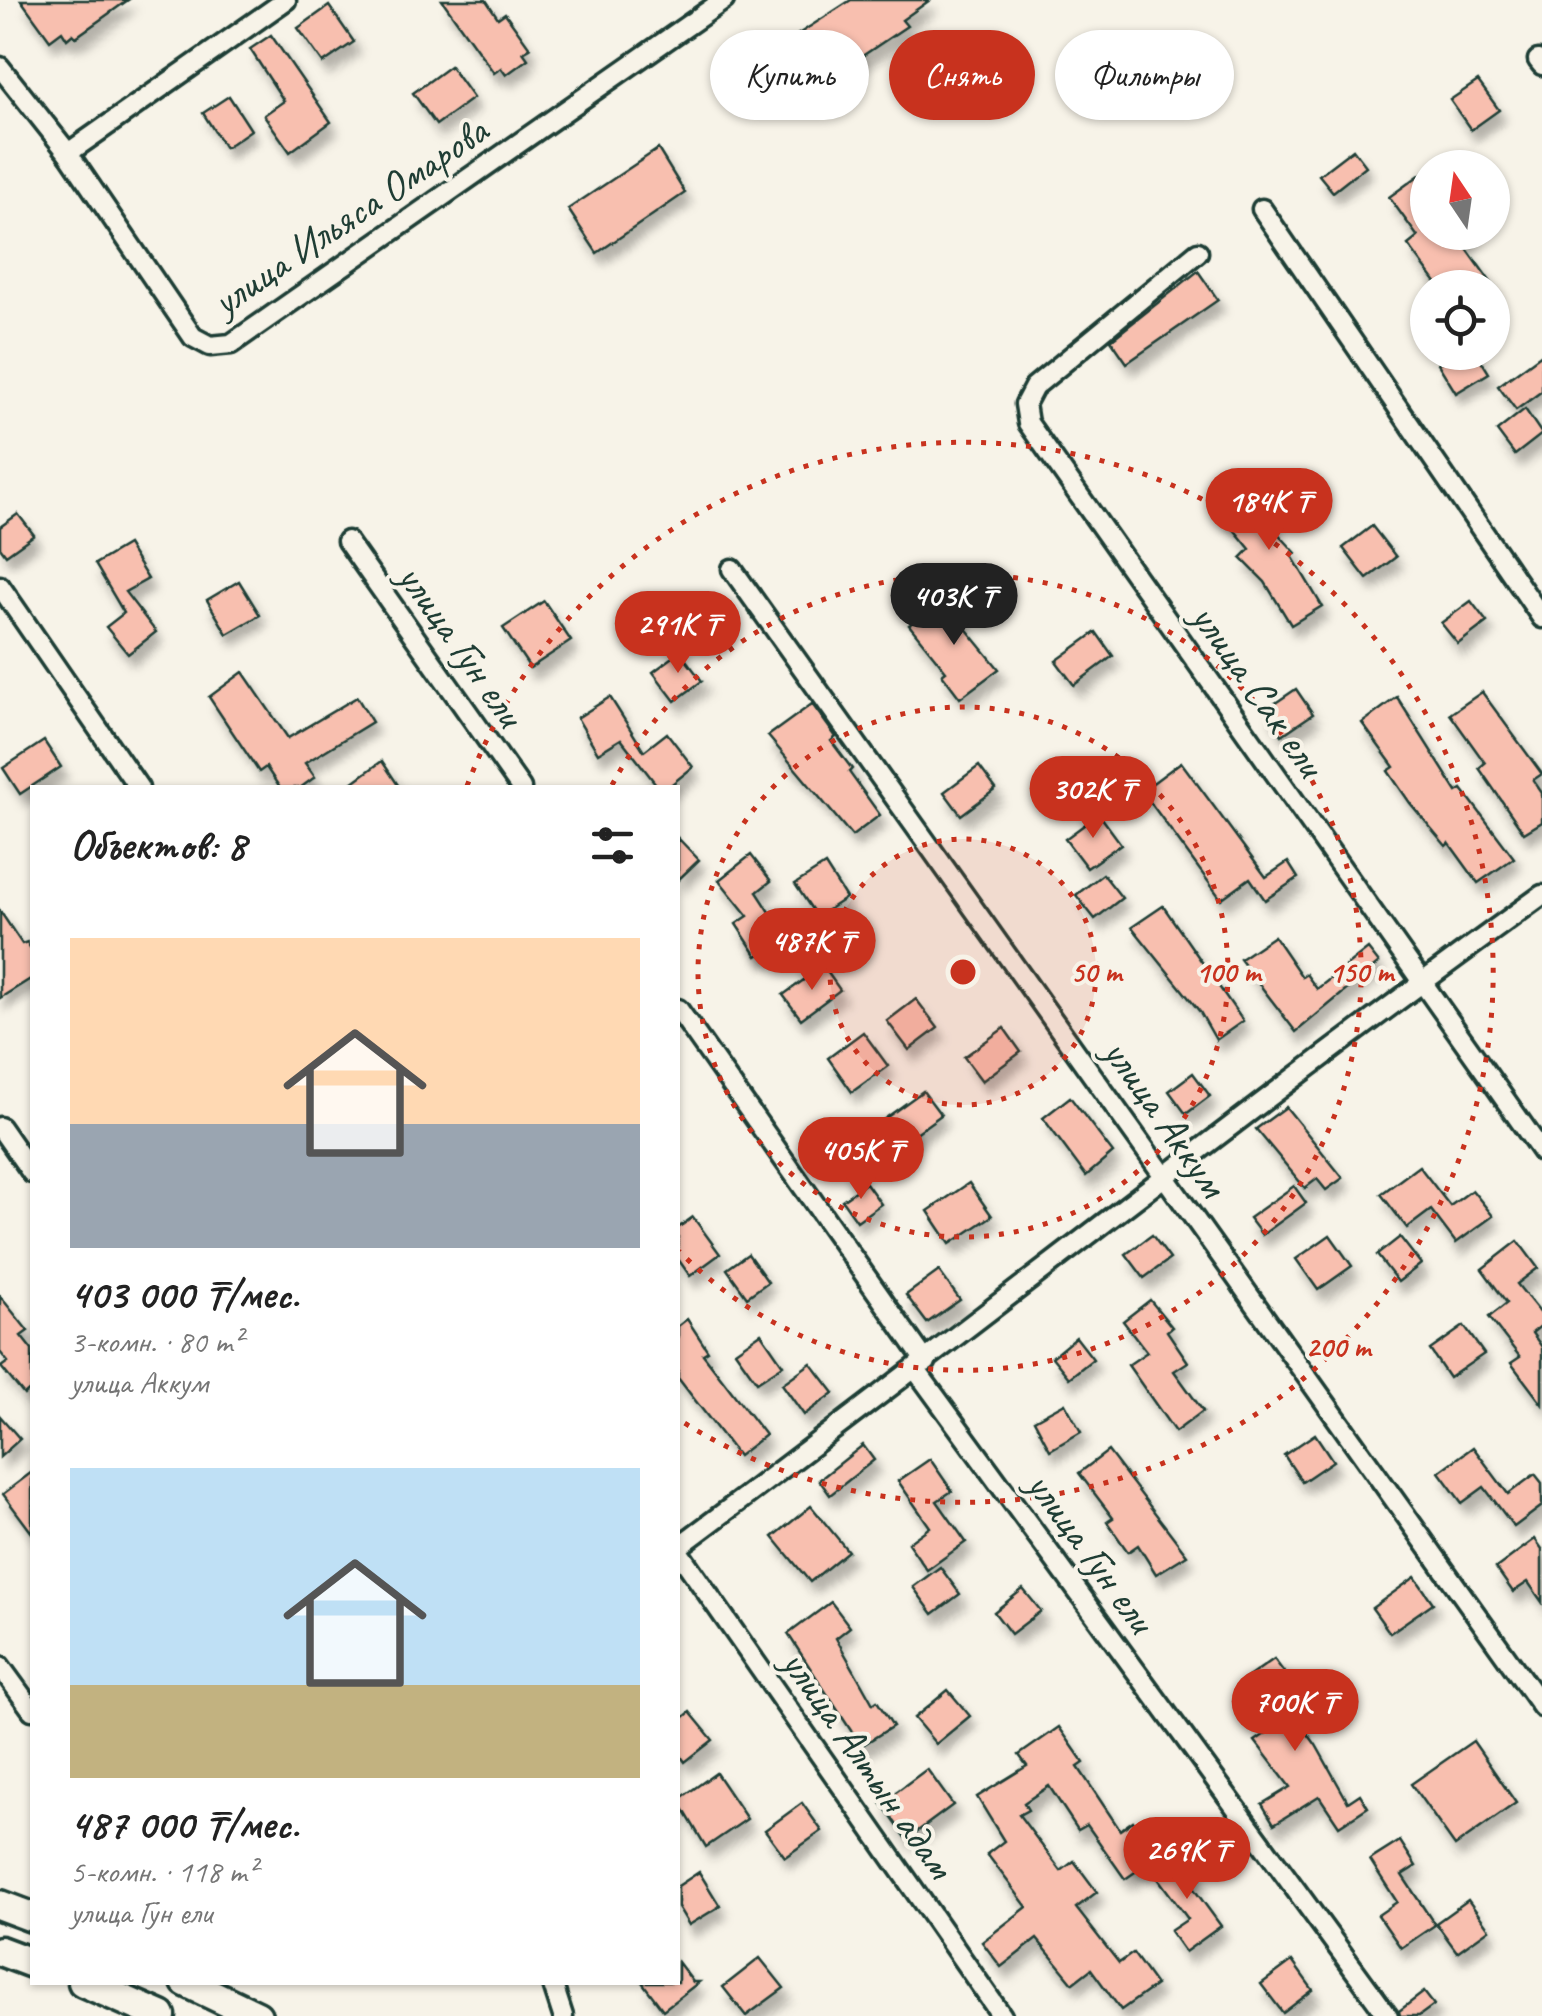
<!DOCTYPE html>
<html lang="ru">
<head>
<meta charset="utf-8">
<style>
  body { margin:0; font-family:Caveat,sans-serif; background:#f2f2f2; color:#222; height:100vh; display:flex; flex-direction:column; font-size:38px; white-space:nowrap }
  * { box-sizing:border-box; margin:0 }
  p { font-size:32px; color:#767676 }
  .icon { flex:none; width:55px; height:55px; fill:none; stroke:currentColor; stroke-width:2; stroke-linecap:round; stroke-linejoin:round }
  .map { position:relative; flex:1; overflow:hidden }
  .details { position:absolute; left:30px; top:785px; width:650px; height:1200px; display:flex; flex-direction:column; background:#fff; border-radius:0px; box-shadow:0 2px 8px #0004 }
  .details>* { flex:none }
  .guide { position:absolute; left:710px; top:30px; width:680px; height:90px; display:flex; gap:20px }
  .needle { width:65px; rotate:347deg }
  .fabs { position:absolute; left:1410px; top:150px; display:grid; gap:20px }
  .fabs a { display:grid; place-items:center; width:100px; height:100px; border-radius:50%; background:#fff; box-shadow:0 2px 8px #0004; font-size:50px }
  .price { position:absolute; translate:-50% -85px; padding:0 22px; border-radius:35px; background:#c8321e; color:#fff; font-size:32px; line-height:65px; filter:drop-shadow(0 2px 5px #0008) }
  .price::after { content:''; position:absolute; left:50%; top:60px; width:30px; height:22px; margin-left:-15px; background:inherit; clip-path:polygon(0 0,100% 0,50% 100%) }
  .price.current { background:#222; color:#fff }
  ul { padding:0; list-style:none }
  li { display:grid; align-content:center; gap:20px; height:530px; padding:0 40px }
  li span { display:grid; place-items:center; height:310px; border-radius:0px; color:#555 }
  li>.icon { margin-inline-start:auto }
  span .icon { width:180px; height:180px; fill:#fffc; stroke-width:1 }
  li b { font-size:42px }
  h2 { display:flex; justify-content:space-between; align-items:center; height:120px; padding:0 40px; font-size:42px }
  .chip { padding:0 35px; border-radius:45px; background:#fff; box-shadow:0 2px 8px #0004; font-size:35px; line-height:90px }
  .chip.current { background:#c8321e; color:#fff }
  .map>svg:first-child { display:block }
</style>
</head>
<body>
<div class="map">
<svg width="1542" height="2016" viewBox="0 0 1542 2016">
  <defs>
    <filter id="shadow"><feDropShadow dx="6" dy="11" stdDeviation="5" flood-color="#0004"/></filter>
  </defs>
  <rect width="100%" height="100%" fill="#f7f3e8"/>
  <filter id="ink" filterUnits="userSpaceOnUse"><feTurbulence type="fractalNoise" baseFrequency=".01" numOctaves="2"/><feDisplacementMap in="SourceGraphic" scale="20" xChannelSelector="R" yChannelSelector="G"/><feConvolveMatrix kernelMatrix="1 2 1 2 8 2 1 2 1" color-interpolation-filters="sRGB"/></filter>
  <g filter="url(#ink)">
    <g fill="#f8bfaf" stroke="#1f3d34" stroke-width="2.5" filter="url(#shadow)">
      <path d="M21,0H128L76,37L73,34L67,39L62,31L50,40Z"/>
      <path d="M442,0H486L498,18L505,13L530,48L523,52L528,59L506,75L501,68L494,73Z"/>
      <path d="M851,0H930L902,20L907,26L816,87L786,42Z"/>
      <path d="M329,6L354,42L323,63L298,28Z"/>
      <path d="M271,35L331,122L290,152L264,115L284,101L250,49Z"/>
      <path d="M450,66L473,98L436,125L413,93Z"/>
      <path d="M1478,81L1499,110L1471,130L1450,100Z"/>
      <path d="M229,96L251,130L225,148L203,113Z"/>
      <path d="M658,149L685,193L597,253L568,209Z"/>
      <path d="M1353,149L1366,166L1333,192L1319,175Z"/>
      <path d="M1428,169V232H1476L1462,242L1495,288H1440L1408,245L1418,237L1389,197Z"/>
      <path d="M1198,271L1218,300L1127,363L1111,340Z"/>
      <path d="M1458,352H1476L1489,373L1456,393L1438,364Z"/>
      <path d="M1542,354V391L1516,410L1498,386Z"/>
      <path d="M1525,409L1542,434L1515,455L1497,431Z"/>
      <path d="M1245,480L1269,509L1261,515L1296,553L1292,556L1322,606L1291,625L1265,582L1241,558L1250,549L1214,505Z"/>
      <path d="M18,514L34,535L6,555L0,547V527Z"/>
      <path d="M1372,526L1396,557L1367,579L1343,548Z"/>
      <path d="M127,545L148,579L125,592L156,632L128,654L106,627L124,613L95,564Z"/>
      <path d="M239,581L260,615L227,634L207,600Z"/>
      <path d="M942,599L999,669L960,698L942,674L946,671L909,625Z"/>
      <path d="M544,601L571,641L530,668L503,628Z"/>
      <path d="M1471,601L1487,622L1458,644L1441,623Z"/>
      <path d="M1096,632L1113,656L1074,685L1056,661Z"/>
      <path d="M680,652L702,681L675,701L653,672Z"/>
      <path d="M243,672L288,738L357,697L372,722L305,763L315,777L300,788H280L266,767L259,772L209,697Z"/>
      <path d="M1296,689L1313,714L1282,735L1265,710Z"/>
      <path d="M1482,692L1542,774L1533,780L1542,793V822L1524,833L1479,768L1485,763L1450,714Z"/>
      <path d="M610,697L644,751L667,733L693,767L667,788H659L621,739L598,753L577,718Z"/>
      <path d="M1397,697L1457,792L1462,789L1514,858L1478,883L1449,843L1446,846L1410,803L1388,771L1394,767L1362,723Z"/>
      <path d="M812,704L836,737L831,741L852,769L849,772L880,815L852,836L768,736Z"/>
      <path d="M44,741L61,767L20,794L3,768Z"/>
      <path d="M382,761L400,788H345Z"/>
      <path d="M1181,762L1266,877L1288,862L1298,878L1265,900L1250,878L1221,899L1142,791Z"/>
      <path d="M979,766L996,789L961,815L944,792Z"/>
      <path d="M1099,814L1121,844L1087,868L1065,839Z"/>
      <path d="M678,838L699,860L678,880Z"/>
      <path d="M751,855L771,881L757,892L787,938L757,956L736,924L748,916L719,880Z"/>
      <path d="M825,865L846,898L817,917L795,884Z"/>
      <path d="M1103,874L1122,898L1095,919L1076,895Z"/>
      <path d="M1163,906L1243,1021L1216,1040L1200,1012L1132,927Z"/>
      <path d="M0,911L22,944L27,942L32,951V978L0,998Z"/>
      <path d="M1274,936L1302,977L1306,974L1317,989L1368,949L1379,963L1296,1032L1240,959Z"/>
      <path d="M823,966L840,990L801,1019L783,995Z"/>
      <path d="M916,999L938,1028L909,1050L887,1021Z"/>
      <path d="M1004,1028L1021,1052L982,1081L964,1057Z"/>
      <path d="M863,1032L888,1066L852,1092L828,1058Z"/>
      <path d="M1193,1073L1210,1096L1186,1114L1169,1091Z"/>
      <path d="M923,1091L941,1115L901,1144L883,1120Z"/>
      <path d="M1070,1097L1113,1153L1086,1176L1043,1118Z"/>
      <path d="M1286,1107L1343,1178L1326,1190L1317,1179L1305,1188L1256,1129Z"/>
      <path d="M1419,1166L1450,1206L1472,1190L1493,1216L1456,1243L1431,1210L1407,1228L1381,1194Z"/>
      <path d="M866,1183L881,1204L857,1221L842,1200Z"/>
      <path d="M969,1183L992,1216L950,1244L928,1211Z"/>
      <path d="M1294,1186L1306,1203L1262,1235L1249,1218Z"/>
      <path d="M693,1217L720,1254L690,1276L678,1259V1228Z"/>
      <path d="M1152,1235L1170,1259L1144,1278L1126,1254Z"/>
      <path d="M1330,1235L1352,1266L1318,1290L1296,1259Z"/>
      <path d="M1400,1237L1421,1264L1398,1282L1377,1255Z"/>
      <path d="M1518,1241L1538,1268L1517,1284L1542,1315V1325L1532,1333L1542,1347V1404L1511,1363L1520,1357L1489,1317L1507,1303L1482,1269Z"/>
      <path d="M748,1254L768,1282L747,1297L727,1269Z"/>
      <path d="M939,1271L960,1300L927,1323L906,1295Z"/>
      <path d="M0,1296L28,1331L21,1336L32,1350V1388L24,1395L1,1367L8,1362L0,1352Z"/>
      <path d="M1150,1300L1172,1327L1167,1331L1188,1362L1174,1371L1203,1411L1175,1432L1128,1365L1147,1352L1123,1321Z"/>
      <path d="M687,1319L708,1351L703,1354L765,1435L738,1456L678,1378V1326Z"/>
      <path d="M1464,1326L1484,1354L1449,1378L1430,1350Z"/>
      <path d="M761,1333L783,1365L757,1382L735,1351Z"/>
      <path d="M1076,1337L1093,1359L1069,1378L1052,1357Z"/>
      <path d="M811,1363L834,1393L804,1415L782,1384Z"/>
      <path d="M1065,1403L1081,1432L1050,1450L1034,1420Z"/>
      <path d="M0,1416L20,1439L0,1457Z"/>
      <path d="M1315,1434L1333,1461L1302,1482L1284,1455Z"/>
      <path d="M863,1445L874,1460L830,1495L819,1480Z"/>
      <path d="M1473,1447L1508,1494L1535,1474L1542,1483V1506L1514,1527L1484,1487L1462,1503L1439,1472Z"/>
      <path d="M1108,1451L1187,1555L1156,1574L1138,1545L1128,1552L1107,1522L1113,1518L1079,1473Z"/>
      <path d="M930,1459L952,1491L937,1501L966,1542L927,1570L908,1543L930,1527L898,1481Z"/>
      <path d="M32,1472V1533L3,1494Z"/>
      <path d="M811,1506L848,1551L810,1582L773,1537Z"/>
      <path d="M1535,1539L1542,1549V1602L1528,1582L1513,1592L1496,1568Z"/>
      <path d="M940,1567L960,1594L933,1614L913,1587Z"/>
      <path d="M1415,1577L1433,1603L1390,1633L1372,1608Z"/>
      <path d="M1023,1589L1041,1611L1011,1634L994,1612Z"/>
      <path d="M831,1602L850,1627L836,1638L873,1704L877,1701L893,1726L861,1746L788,1634Z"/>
      <path d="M1274,1659L1292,1683L1278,1693L1316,1745L1348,1802L1360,1794L1368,1807L1339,1826L1319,1796L1274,1824L1262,1804L1290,1787L1255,1741L1274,1728L1241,1682Z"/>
      <path d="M948,1690L970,1716L936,1744L914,1718Z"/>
      <path d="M690,1712L713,1740L685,1762L678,1752V1722Z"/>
      <path d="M1059,1727L1084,1763L1078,1767L1120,1830L1133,1821L1157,1857L1125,1879L1087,1825L1078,1830L1049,1786L1024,1803L1028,1810L1019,1815L1061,1871L1074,1861L1097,1892L1076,1908L1119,1963L1133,1953L1156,1985L1121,2010L1091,1969L1073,1983L1037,1939L1001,1967L982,1942L1027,1907L987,1854L1004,1841L977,1797L1027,1766L1019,1755Z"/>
      <path d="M1473,1741L1516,1803L1455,1846L1411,1784Z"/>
      <path d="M927,1769L953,1805L907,1839L881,1803Z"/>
      <path d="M716,1773L747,1819L706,1847L678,1800Z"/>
      <path d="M802,1803L822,1831L785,1857L765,1830Z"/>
      <path d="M1400,1841L1416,1866L1402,1875L1435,1925L1401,1948L1378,1915L1397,1902L1370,1860Z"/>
      <path d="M1182,1853L1201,1878L1191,1885L1221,1926L1185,1952L1170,1931L1188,1919L1154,1873Z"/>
      <path d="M699,1872L720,1906L689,1925L678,1907V1886Z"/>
      <path d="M1468,1900L1489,1929L1457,1952L1436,1923Z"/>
      <path d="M760,1958L784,1988L746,2016L723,1987Z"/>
      <path d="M1292,1961L1313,1990L1283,2013L1261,1984Z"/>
      <path d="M678,1962L693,1982H699L663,2010L642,1982H678Z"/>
      <path d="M1424,1992L1434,2005L1419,2016H1400L1399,2011Z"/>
    </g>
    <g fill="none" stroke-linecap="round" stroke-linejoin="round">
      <g stroke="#1f3d34" stroke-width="25">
        <g id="street">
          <path d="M1538,60L1542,65"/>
          <path d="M0,67L68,153L286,0"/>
          <path d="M68,153L193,337L210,346L231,344L724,0"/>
          <path d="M1262,209L1542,618"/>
          <path d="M1198,252L1034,387L1025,404L1028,423L1542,1152"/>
          <path d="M347,541L521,788"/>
          <path d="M732,569L1542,1707"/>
          <path d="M0,586L139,788"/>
          <path d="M678,1009L926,1362"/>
          <path d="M0,1127L32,1173"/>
          <path d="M916,1370L1388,2016"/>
          <path d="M678,1547C967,1332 1249,1106 1542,895"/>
          <path d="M678,1551L1002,2016"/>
          <path d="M0,1666L32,1710"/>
          <path d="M552,1982L563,2016"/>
        </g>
      </g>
      <g stroke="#1f3d34" stroke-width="35">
        <g id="primary">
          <path d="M0,1905L32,1917"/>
          <path d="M0,1951L32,1963"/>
          <path d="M83,1982L161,2016"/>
          <path d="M186,1982L257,2016"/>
        </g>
      </g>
      <use href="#street" stroke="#f7f3e8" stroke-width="18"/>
      <use href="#primary" stroke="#f7f3e8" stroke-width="28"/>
    </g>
  </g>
  <circle cx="963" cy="972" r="133" fill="#c8321e" fill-opacity=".12"/>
  <g fill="none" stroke="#c8321e" stroke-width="5" stroke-dasharray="5 10">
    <circle cx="963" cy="972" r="133"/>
    <circle cx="963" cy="972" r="265"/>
    <path d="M612 785A398 398 0 1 1 679 1251"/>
    <path d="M467 786A530 530 0 1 1 678 1419"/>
  </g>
  <g text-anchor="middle" stroke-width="8" stroke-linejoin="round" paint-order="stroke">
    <g font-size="42" fill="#1f3d34" stroke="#f7f3e8">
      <text transform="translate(349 215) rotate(-34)" y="15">улица Ильяса Омарова</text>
      <text transform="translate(462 644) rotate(55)" y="15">улица Гун ели</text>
      <text transform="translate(1259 689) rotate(55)" y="15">улица Сак ели</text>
      <text transform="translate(1166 1117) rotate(55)" y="15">улица Аккум</text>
      <text transform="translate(1092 1551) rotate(54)" y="15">улица Гун ели</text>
      <text transform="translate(869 1763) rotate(55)" y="15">улица Алтын адам</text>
    </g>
  </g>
  <circle cx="963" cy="972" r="15" fill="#c8321e" stroke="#f7f3e8" stroke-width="5"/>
  <g font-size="30" text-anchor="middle" font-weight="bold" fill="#c8321e" stroke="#f7f3e8" stroke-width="8" stroke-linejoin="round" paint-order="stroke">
    <text x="1096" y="982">50 m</text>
    <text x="1228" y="982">100 m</text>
    <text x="1361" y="982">150 m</text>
    <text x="1338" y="1357">200 m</text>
  </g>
</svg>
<div class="fabs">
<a><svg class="needle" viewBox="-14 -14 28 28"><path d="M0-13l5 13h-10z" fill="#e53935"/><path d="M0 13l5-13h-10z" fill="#767676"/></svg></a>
<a><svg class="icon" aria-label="locate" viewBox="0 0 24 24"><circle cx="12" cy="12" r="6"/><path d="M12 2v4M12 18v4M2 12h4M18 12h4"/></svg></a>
</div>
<b class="price" style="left:1269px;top:553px">184K ₸</b>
<b class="price current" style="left:954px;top:648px">403K ₸</b>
<b class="price" style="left:678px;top:676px">291K ₸</b>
<b class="price" style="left:1093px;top:841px">302K ₸</b>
<b class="price" style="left:812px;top:993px">487K ₸</b>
<b class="price" style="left:861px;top:1202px">405K ₸</b>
<b class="price" style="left:1295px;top:1754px">700K ₸</b>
<b class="price" style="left:1187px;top:1902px">269K ₸</b>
<div class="guide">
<a class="chip">Купить</a>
<a class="chip current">Снять</a>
<a class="chip">Фильтры</a>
</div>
<section class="details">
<h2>Объектов: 8<svg class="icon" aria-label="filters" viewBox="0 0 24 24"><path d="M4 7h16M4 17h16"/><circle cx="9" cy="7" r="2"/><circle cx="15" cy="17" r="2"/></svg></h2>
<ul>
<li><span style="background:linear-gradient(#ffd9b3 60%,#9aa5b1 0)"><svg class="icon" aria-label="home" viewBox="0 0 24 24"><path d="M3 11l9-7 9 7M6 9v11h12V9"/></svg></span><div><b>403 000 ₸/мес.</b><p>3-комн. · 80 m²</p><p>улица Аккум</p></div></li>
<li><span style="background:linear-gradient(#bfe0f5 70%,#c2b280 0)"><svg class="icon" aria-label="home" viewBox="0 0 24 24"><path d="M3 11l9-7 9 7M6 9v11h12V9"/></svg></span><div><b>487 000 ₸/мес.</b><p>5-комн. · 118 m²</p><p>улица Гун ели</p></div></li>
</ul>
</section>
</div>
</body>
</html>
